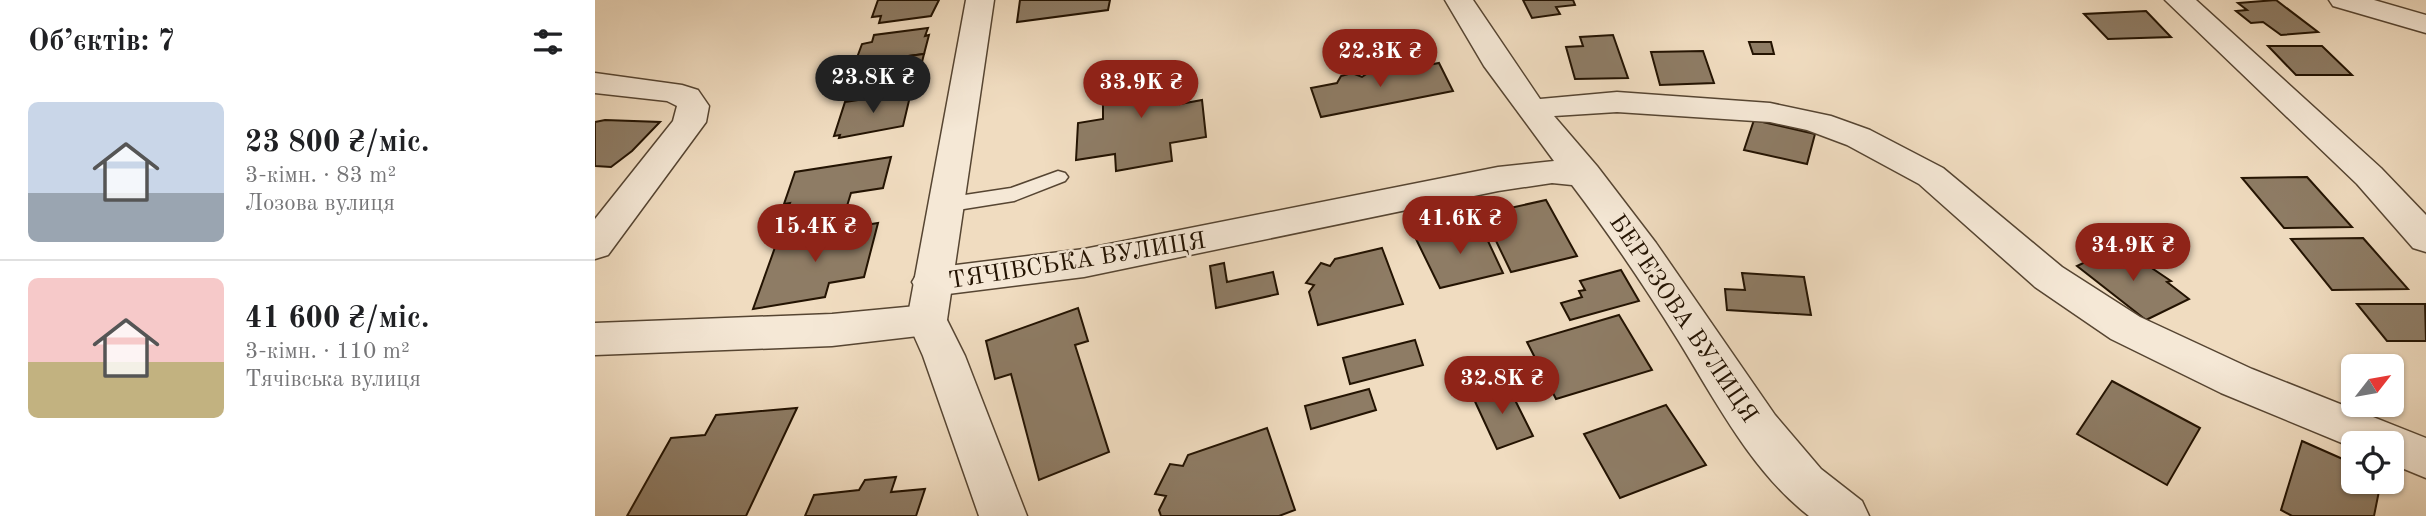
<!DOCTYPE html>
<html lang="uk">
<head>
<meta charset="utf-8">
<style>
  body { margin:0; font-family:"Old Standard TT",serif; background:#f6f6f6; color:#202124; height:100vh; display:flex; flex-direction:column; font-size:26px; white-space:nowrap }
  * { box-sizing:border-box; margin:0 }
  p { font-size:23px; color:#757577 }
  .icon { flex:none; width:38px; height:38px; fill:none; stroke:currentColor; stroke-width:2; stroke-linecap:round; stroke-linejoin:round }
  .map { position:relative; flex:1; overflow:hidden }
  .drawer { display:flex; flex-direction:column; background:#fff; width:595px }
  .drawer>* { flex:none }
  .needle { width:46px; rotate:59deg }
  .fabs { position:absolute; left:1746px; top:354px; display:grid; gap:14px }
  .fabs a { display:grid; place-items:center; width:63px; height:63px; border-radius:10px; background:#fff; box-shadow:0 2px 5px #0004; font-size:35px }
  .price { position:absolute; translate:-50% -60px; padding:0 16px; border-radius:24px; background:#8f2418; color:#fff; font-size:23px; line-height:46px; filter:drop-shadow(0 2px 4px #0008) }
  .price::after { content:''; position:absolute; left:50%; top:42px; width:21px; height:16px; margin-left:-10px; background:inherit; clip-path:polygon(0 0,100% 0,50% 100%) }
  .price.on { background:#222; color:#fff }
  ul { padding:0; list-style:none }
  li { display:flex; align-items:center; gap:21px; height:175px; padding:0 28px }
  li+li { border-top:2px solid #e0e0e0 }
  li span { display:grid; place-items:center; flex:none; width:196px; height:140px; border-radius:10px; color:#555 }
  li>.icon { margin-inline-start:auto }
  span .icon { width:84px; height:84px; fill:#fffc; stroke-width:1 }
  li b { font-size:30px }
  h2 { display:flex; justify-content:space-between; align-items:center; height:84px; padding:0 28px; font-size:30px }
  main { display:flex; flex:1; min-height:0 }
  .map>svg:first-child { display:block }
</style>
</head>
<body>
<main>
<section class="drawer">
<h2>Об’єктів: 7<svg class="icon" aria-label="filters" viewBox="0 0 24 24"><path d="M4 7h16M4 17h16"/><circle cx="9" cy="7" r="2"/><circle cx="15" cy="17" r="2"/></svg></h2>
<ul>
<li><span style="background:linear-gradient(#c9d6e8 65%,#9aa5b1 0)"><svg class="icon" aria-label="home" viewBox="0 0 24 24"><path d="M3 11l9-7 9 7M6 9v11h12V9"/></svg></span><div><b>23 800 ₴/міс.</b><p>3-кімн. · 83 m²</p><p>Лозова вулиця</p></div></li>
<li><span style="background:linear-gradient(#f6c9c9 60%,#c2b280 0)"><svg class="icon" aria-label="home" viewBox="0 0 24 24"><path d="M3 11l9-7 9 7M6 9v11h12V9"/></svg></span><div><b>41 600 ₴/міс.</b><p>3-кімн. · 110 m²</p><p>Тячівська вулиця</p></div></li>
</ul>
</section>
<div class="map">
<svg width="1831" height="516" viewBox="0 0 1831 516">
  <rect width="100%" height="100%" fill="#f0dcc0"/>
  <filter id="stains"><feTurbulence type="fractalNoise" baseFrequency=".00286" numOctaves="4"/><feColorMatrix values="0 0 0 0 .2 0 0 0 0 .09 0 0 0 0 .02 0 0 0 .5 -.17"/></filter>
  <radialGradient id="worn" r=".72"><stop offset=".6" stop-color="#630" stop-opacity="0"/><stop offset="1" stop-color="#630" stop-opacity=".3"/></radialGradient>
  <g fill="#8e7c65" stroke="#231302" stroke-width="2">
    <path d="M283,0H344L336,16L284,23L286,16L277,17Z"/>
    <path d="M425,0H515L513,10L422,22Z"/>
    <path d="M928,0H978L980,5L961,7L965,14L937,18Z"/>
    <path d="M1681,0L1723,32L1686,35L1668,22L1656,23L1641,11L1652,10L1643,3Z"/>
    <path d="M1551,11L1576,37L1513,39L1489,14Z"/>
    <path d="M333,28L330,36L334,35L329,54L260,63L267,44L277,42L279,35Z"/>
    <path d="M1018,35L1033,78L980,79L971,47L988,46L985,37Z"/>
    <path d="M1154,42H1176L1179,54H1158Z"/>
    <path d="M1673,46H1727L1757,75H1701Z"/>
    <path d="M1108,51L1119,83L1065,85L1056,52Z"/>
    <path d="M329,54L324,74L319,75L317,83L260,90L263,82L253,83L260,63Z"/>
    <path d="M844,63L858,91L726,117L716,88L742,83L746,76L757,73L767,77L779,69L789,68L798,72Z"/>
    <path d="M581,65L585,104L607,100L611,137L575,143L577,161L521,171L520,154L481,160L483,123L508,119V76Z"/>
    <path d="M316,92L308,126L244,138L245,135L239,136L250,102Z"/>
    <path d="M10,120L65,122L37,151L16,167L0,166V122Z"/>
    <path d="M1159,120L1220,134L1212,164L1149,150Z"/>
    <path d="M296,157L288,188L256,193L252,206L190,216L195,203L189,204L200,172Z"/>
    <path d="M1712,177L1757,227L1689,228L1647,178Z"/>
    <path d="M951,200L982,256L916,272L888,214Z"/>
    <path d="M283,223L269,277L234,283L230,297L158,309L183,239Z"/>
    <path d="M885,224L908,273L845,288L821,239Z"/>
    <path d="M1768,238L1813,289L1737,290L1696,239Z"/>
    <path d="M1524,246L1576,281L1572,282L1594,299L1551,320L1482,266Z"/>
    <path d="M787,248L808,304L723,325L714,292L719,285L711,283L726,263L735,266L740,259Z"/>
    <path d="M629,263L632,282L678,272L683,294L621,308L615,266Z"/>
    <path d="M1026,270L1044,301L975,320L966,303L987,297L984,291L990,290L985,281Z"/>
    <path d="M1147,273L1209,277L1216,315L1132,310L1130,289L1150,290Z"/>
    <path d="M1762,304H1830L1831,341H1792Z"/>
    <path d="M483,308L493,341L480,345L514,452L444,480L416,374L400,379L391,341Z"/>
    <path d="M1024,315L1057,370L961,399L932,342Z"/>
    <path d="M820,340L828,365L755,384L748,358Z"/>
    <path d="M1517,381L1605,428L1572,485L1482,434Z"/>
    <path d="M912,384L938,436L902,449L877,395Z"/>
    <path d="M774,389L781,410L716,429L710,406Z"/>
    <path d="M1071,405L1111,465L1025,498L989,434Z"/>
    <path d="M202,408L151,516H32L76,438L110,435L121,415Z"/>
    <path d="M672,428L700,510L684,516H566L564,510L571,496L560,494L575,464L588,466L593,455Z"/>
    <path d="M1707,441L1759,464V481H1786L1779,516H1697L1686,510Z"/>
    <path d="M301,477L296,492L330,489L321,516H210L219,495L264,490L270,480Z"/>
  </g>
  <g fill="none" stroke-linecap="round" stroke-linejoin="round">
    <g stroke="#564532" stroke-width="3">
      <path id="service" d="M463,171L470,173L473,177L470,181L419,201L350,212L340,205L350,198L416,188Z"/>
    </g>
    <g stroke="#564532" stroke-width="3">
      <g id="minor">
        <path d="M850,0H878L945,99L1022,92L1175,103L1236,116L1275,130L1348,168L1467,267L1545,317L1657,369L1831,438V478L1797,464V443H1759V448L1626,393L1516,339L1440,287L1324,184L1252,145L1212,130L1175,122L1022,112L959,116L1002,166L1061,243L1180,415L1226,469L1267,501L1274,516H1214C1157,472 1120,400 1083,340C1050,287 1015,235 977,185L957,183L903,191L489,277L337,296L323,292L317,282L323,272L337,268L489,249L903,167L959,161L889,66Z"/>
        <path d="M1570,0H1601L1786,168L1831,215V252L1818,248L1762,184Z"/>
        <path d="M1734,0H1779L1831,15V33L1738,6Z"/>
        <path d="M0,73L87,85L103,90L114,106L111,122L13,255L0,259V219L78,121L82,106L72,101L0,93Z"/>
        <path d="M332,305L346,309L352,320L346,331L332,335L237,346L0,355V323L237,314Z"/>
      </g>
    </g>
    <g stroke="#564532" stroke-width="3">
      <path id="tertiary" d="M371,0H399L352,320L370,356L432,516H384L328,356L312,320Z"/>
    </g>
    <use href="#service" fill="#f5e8d6" fill-rule="evenodd"/>
    <use href="#minor" fill="#f5e8d6" fill-rule="evenodd"/>
    <use href="#tertiary" fill="#f5e8d6" fill-rule="evenodd"/>
  </g>
  <g text-anchor="middle" stroke-width="5" stroke-linejoin="round" paint-order="stroke">
    <g font-size="24" fill="#231302" stroke="#f5e8d6">
      <text transform="translate(482 260) rotate(-9)" y="8">ТЯЧІВСЬКА ВУЛИЦЯ</text>
      <text transform="translate(1089 318) rotate(56)" y="8">БЕРЕЗОВА ВУЛИЦЯ</text>
    </g>
  </g>
  <rect width="100%" height="100%" filter="url(#stains)"/>
  <rect width="100%" height="100%" fill="url(#worn)"/>
</svg>
<div class="fabs">
<a><svg class="needle" viewBox="-14 -14 28 28"><path d="M0-13l5 13h-10z" fill="#e53935"/><path d="M0 13l5-13h-10z" fill="#757577"/></svg></a>
<a><svg class="icon" aria-label="locate" viewBox="0 0 24 24"><circle cx="12" cy="12" r="6"/><path d="M12 2v4M12 18v4M2 12h4M18 12h4"/></svg></a>
</div>
<b class="price" style="left:785px;top:89px">22.3K ₴</b>
<b class="price on" style="left:278px;top:115px">23.8K ₴</b>
<b class="price" style="left:546px;top:120px">33.9K ₴</b>
<b class="price" style="left:865px;top:256px">41.6K ₴</b>
<b class="price" style="left:220px;top:264px">15.4K ₴</b>
<b class="price" style="left:1538px;top:283px">34.9K ₴</b>
<b class="price" style="left:907px;top:416px">32.8K ₴</b>
</div>
</main>
</body>
</html>
